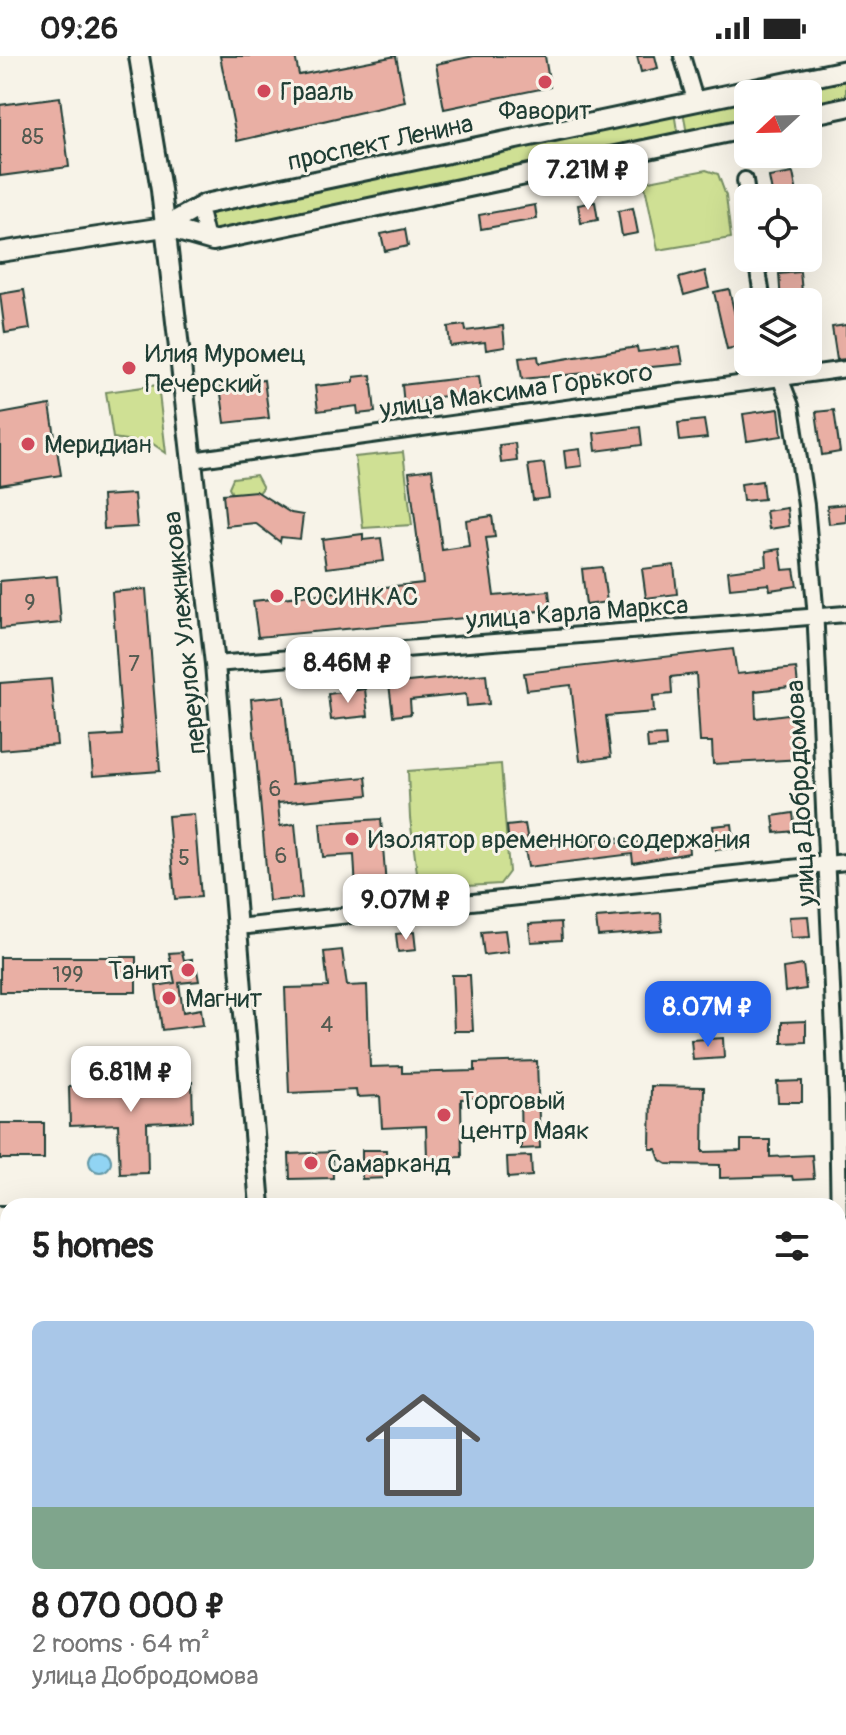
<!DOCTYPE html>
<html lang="en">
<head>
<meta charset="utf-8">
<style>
  body { margin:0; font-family:Pangolin,sans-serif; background:#f2f2f2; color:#222; height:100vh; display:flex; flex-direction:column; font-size:30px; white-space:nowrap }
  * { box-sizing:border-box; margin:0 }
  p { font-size:26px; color:#767676 }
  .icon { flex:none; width:44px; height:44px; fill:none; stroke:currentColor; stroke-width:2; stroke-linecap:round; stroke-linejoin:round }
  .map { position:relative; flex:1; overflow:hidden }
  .details { position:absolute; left:0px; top:1142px; width:846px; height:538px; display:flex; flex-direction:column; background:#fff; border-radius:24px 24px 0 0; box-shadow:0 8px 32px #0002 }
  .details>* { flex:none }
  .needle { width:52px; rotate:248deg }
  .fabs { position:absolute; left:734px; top:24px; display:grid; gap:16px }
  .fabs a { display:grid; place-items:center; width:88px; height:88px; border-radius:12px; background:#fff; box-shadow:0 8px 32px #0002; font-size:40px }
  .price { position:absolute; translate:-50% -68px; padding:0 18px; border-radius:16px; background:#fff; color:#222; font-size:26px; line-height:52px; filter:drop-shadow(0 2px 4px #0008) }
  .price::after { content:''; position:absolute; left:50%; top:48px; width:24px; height:18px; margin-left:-12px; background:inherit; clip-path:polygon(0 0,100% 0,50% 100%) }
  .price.on { background:#2563eb; color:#fff }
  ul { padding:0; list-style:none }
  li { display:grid; align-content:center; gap:16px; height:424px; padding:0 32px }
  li+li { border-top:2px solid #e0e0e0 }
  li span { display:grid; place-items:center; height:248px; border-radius:12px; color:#555 }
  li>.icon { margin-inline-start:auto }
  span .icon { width:144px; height:144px; fill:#fffc; stroke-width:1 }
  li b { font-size:34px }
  h2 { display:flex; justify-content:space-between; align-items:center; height:96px; padding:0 32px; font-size:34px }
  .status { display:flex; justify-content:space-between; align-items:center; height:56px; padding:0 40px; background:#fff; direction:ltr }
  .status svg { height:22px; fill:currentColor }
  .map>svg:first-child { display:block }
</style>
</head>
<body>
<div class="status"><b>09:26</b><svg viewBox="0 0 49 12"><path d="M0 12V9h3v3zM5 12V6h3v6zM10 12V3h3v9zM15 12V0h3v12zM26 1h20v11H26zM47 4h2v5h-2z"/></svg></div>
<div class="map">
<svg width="846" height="1679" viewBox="0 0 846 1679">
  <rect width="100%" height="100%" fill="#f7f3e8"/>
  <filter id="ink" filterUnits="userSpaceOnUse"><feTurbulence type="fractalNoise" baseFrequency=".0125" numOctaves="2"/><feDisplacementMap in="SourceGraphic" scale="16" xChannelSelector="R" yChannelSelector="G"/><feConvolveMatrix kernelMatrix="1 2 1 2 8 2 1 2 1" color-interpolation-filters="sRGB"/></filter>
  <g filter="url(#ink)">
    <g fill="#cfe094" stroke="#778e64" stroke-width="2">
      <path d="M846,19V44L808,52V38H759Z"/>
      <path d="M748,40V65L687,79L683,54Z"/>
      <path d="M674,56L678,81L212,181L206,154Z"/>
      <path d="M706,114L718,118L726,140L731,182L658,194L644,126Z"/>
      <path d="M158,329L166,397L153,388L113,382L106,336Z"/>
      <path d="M403,396L412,469L363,472L355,401Z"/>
      <path d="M256,419L263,432L258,438H232L229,431L233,422Z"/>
      <path d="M501,708L509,816L500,828L419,833L410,762L408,715Z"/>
      <path d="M838,1233H846V1326L838,1325Z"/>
      <rect x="838" y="1570" width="8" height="45"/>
    </g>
    <circle fill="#91d4f3" stroke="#6398a7" stroke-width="2" cx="100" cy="1105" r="11"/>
    <g fill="#e9afa4" stroke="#1f3d34" stroke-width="2">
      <path d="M220,0H295L299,19L396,0L405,46L237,85Z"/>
      <path d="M474,0H545L550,31L444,53L436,8Z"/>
      <path d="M637,0H655L658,12L641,16Z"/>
      <path d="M60,41L69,111L0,120V49Z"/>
      <path d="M793,117L798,142H773L769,121Z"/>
      <path d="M595,146L598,164L581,167L578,149Z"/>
      <path d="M535,149L537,163L481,173L479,159Z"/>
      <path d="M633,152L638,177L622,180L618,155Z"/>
      <path d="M405,173L408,190L385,195L381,178Z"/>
      <path d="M705,215L709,232L684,239L679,222Z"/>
      <path d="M800,216L803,246H781L779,218Z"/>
      <path d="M729,233L742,290L727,293L714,236Z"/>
      <path d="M24,234L30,273L5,277L0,238Z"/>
      <path d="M465,269L466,275L503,270L505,291L486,294L485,286L450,290L448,271Z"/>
      <path d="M846,269V303L837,304L832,271Z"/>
      <path d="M637,291L638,296L680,291L683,308L522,323L519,302L538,300L539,307Z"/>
      <path d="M371,319L375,356L358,358L357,350L318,355L315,330L354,326V321Z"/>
      <path d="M479,320L482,341L462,343V338L421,343L422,347L404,349L402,329Z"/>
      <path d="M264,324L269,362L225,367L220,330Z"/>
      <path d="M50,349L61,419L0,429V358Z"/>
      <path d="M779,353L782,380L747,385L743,358Z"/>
      <path d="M834,354L840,396L822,399L816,356Z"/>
      <path d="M704,364L707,382L680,385L678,367Z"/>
      <path d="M640,371L642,389L596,395L594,377Z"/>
      <path d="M515,387L517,405L501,407L499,389Z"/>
      <path d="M580,393L582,410L566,412L564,395Z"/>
      <path d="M544,407L549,442L533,444L528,409Z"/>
      <path d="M432,413L442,494L469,490L466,464L492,460L495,481L486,482L494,540L549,535L551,554L258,581L253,545L423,527L409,416Z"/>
      <path d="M762,425L764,443L743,445L741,428Z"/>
      <path d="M256,435L291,457L303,459L300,483L281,481L280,486L255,467L226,470L223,438Z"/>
      <path d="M134,438L137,471L104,473L102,440Z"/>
      <path d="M846,448V466L829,468L827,450Z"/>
      <path d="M787,452L789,470L769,473L766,455Z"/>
      <path d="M363,478V484L381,482L384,505L326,512L322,483Z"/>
      <path d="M780,493L783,514L794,513L797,530L770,534L769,528L730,532L728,515L767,510L766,495Z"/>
      <path d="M674,509L677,538L646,542L642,513Z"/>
      <path d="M602,511L607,546L586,549L582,513Z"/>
      <path d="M57,520L61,567L0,573V525Z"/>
      <path d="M146,533L160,715L93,720L90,681L122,679L112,536Z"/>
      <path d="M733,593L737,618L796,612L798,630L755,635L756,662L795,657L803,703L713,708L712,686H700L696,618L671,621L672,638L653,640L654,656L606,660L611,701L580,705L571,629L527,634L524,617Z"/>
      <path d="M486,618L489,648L467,650L466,638L410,644L411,658L393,660L389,628Z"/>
      <path d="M51,623L57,689L0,694V627Z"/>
      <path d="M365,633L368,660L331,664L328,638Z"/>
      <path d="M284,640L292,728L366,721L368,739L278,747L280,770L295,768L302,842L269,845L251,643Z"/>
      <path d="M665,679L666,691L648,693L647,680Z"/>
      <path d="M793,757L795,775L775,777L773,760Z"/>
      <path d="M194,758L201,841L175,843L168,760Z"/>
      <path d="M381,763L386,831L356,834L354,799L323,801L320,767Z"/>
      <path d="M525,768L528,785L509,788L507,770Z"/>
      <path d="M732,768L735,792L716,794L713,770Z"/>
      <path d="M618,782V787L688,783L689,797L633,807L632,798L528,811L525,793Z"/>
      <path d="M661,857L662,875L598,880L596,862Z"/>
      <path d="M808,860L810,881L791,882L789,861Z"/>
      <path d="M561,866L562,884L531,886L529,868Z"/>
      <path d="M505,874L508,896L484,899L481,876Z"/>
      <path d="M414,876L416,894L398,896L396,878Z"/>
      <path d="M342,894L347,930L367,929L370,1011L402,1010V1017L475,1015V1007L537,1005L540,1092L521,1093L520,1041L461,1043L462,1101L427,1102L426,1070L382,1072L380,1040L357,1041L356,1034L289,1037L285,932L328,931L324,896Z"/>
      <path d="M182,896L184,904L192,903V913L197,914L199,925L179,927L183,956L201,953L203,969L162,974L156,930L175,927L169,897Z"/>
      <rect x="0" y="901" width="136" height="35"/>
      <path d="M803,909L806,933L785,936L783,912Z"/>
      <path d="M452,919H470L473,975H454Z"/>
      <path d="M806,965V986L782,987V966Z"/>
      <path d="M723,982L724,1002L693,1004L691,984Z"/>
      <path d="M802,1025V1046H778L777,1026Z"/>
      <path d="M192,1026L193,1065L147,1067L148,1117L120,1118L118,1068L70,1070L69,1030Z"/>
      <path d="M651,1030L704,1031L703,1096L741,1095V1084H770V1101L812,1099L814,1123L793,1124L792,1120L720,1122V1109L667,1108L660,1104L656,1093H650Z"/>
      <rect x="0" y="1067" width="44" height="36"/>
      <path d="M362,1094H386L387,1122L362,1123Z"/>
      <path d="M332,1096L333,1122L290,1123L289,1098Z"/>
      <path d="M531,1100L532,1120L508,1122L507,1101Z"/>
    </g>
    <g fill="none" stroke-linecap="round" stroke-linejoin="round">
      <g stroke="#1f3d34" stroke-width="20">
        <g id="street">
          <path d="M682,0L696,47"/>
          <path d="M745,124L748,147"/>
          <path d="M199,151L207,184"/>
          <path d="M756,202L763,246"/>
          <path d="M774,306L791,350L806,449L815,550L837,1044L839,1170"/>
          <path d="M192,404L846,313"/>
          <path d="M215,608L846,558"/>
          <path d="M238,871L846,806"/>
          <path d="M0,1548L8,1549"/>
          <path d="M838,1552H846"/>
        </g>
      </g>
      <g stroke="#1f3d34" stroke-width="24">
        <g id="secondary">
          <path d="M139,0L161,134L215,608L260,1150"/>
          <path d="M808,59L846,51"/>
          <path d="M164,171L213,185L748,72"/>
          <path d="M0,196L164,171L205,148L846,14"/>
          <path d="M0,1160H8"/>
          <path d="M838,1170H846"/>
        </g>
      </g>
      <use href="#street" stroke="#f7f3e8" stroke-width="14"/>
      <use href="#secondary" stroke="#f7f3e8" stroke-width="18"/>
    </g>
  </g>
  <g fill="#d1495b" stroke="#f7f3e8" stroke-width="3">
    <circle cx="545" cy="26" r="8"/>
    <circle cx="264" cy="35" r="8"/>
    <circle cx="129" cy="312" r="8"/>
    <circle cx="28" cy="388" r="8"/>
    <circle cx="277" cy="540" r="8"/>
    <circle cx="352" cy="783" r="8"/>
    <circle cx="188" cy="914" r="8"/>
    <circle cx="169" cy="942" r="8"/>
    <circle cx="444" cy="1059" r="8"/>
    <circle cx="311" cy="1107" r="8"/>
  </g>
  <g text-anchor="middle" stroke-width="6" stroke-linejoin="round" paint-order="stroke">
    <g font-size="22" fill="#525a50">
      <text x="33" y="88">85</text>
      <text x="30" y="554">9</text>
      <text x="134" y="615">7</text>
      <text x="275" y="740">6</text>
      <text x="281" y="807">6</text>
      <text x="184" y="809">5</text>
      <text x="68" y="926">199</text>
      <text x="327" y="976">4</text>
    </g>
    <g font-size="26" fill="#1f3d34" stroke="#f7f3e8" text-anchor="start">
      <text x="280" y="44">Грааль</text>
      <text x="545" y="63" text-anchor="middle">Фаворит</text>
      <text x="145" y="306">Илия Муромец<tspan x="145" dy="30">Печерский</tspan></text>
      <text x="44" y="397">Меридиан</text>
      <text x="293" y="549">РОСИНКАС</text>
      <text x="368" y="792">Изолятор временного содержания</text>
      <text x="172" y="923" text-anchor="end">Танит</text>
      <text x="185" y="951">Магнит</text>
      <text x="460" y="1053">Торговый<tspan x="460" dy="30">центр Маяк</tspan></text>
      <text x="327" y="1116">Самарканд</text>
    </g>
    <g font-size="26" fill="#1f3d34" stroke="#f7f3e8">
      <text transform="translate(380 86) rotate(-12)" y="9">проспект Ленина</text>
      <text transform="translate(516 334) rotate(-8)" y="9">улица Максима Горького</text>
      <text transform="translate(577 556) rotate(-4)" y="9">улица Карла Маркса</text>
      <text transform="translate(184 577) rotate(-96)" y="9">переулок Улежникова</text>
      <text transform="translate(800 737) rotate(-93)" y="9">улица Добродомова</text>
    </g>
  </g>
</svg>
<div class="fabs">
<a><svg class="needle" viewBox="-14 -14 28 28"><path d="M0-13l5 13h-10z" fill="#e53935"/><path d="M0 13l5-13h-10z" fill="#767676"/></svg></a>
<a><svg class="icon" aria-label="locate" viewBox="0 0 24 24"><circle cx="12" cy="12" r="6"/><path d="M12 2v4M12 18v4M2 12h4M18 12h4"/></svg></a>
<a><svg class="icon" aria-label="layers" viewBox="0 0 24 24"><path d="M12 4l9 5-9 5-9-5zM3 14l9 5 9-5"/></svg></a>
</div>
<b class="price" style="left:588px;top:156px">7.21M ₽</b>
<b class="price" style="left:348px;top:649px">8.46M ₽</b>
<b class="price" style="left:406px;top:886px">9.07M ₽</b>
<b class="price on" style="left:708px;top:993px">8.07M ₽</b>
<b class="price" style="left:131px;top:1058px">6.81M ₽</b>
<section class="details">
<h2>5 homes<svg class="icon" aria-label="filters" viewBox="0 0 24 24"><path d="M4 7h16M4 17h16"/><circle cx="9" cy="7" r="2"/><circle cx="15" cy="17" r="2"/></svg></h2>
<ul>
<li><span style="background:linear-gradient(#a9c7e8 75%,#7fa58c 0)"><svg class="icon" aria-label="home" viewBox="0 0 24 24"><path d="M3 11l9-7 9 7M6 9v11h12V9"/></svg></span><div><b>8 070 000 ₽</b><p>2 rooms · 64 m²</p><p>улица Добродомова</p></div></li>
</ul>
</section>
</div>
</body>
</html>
